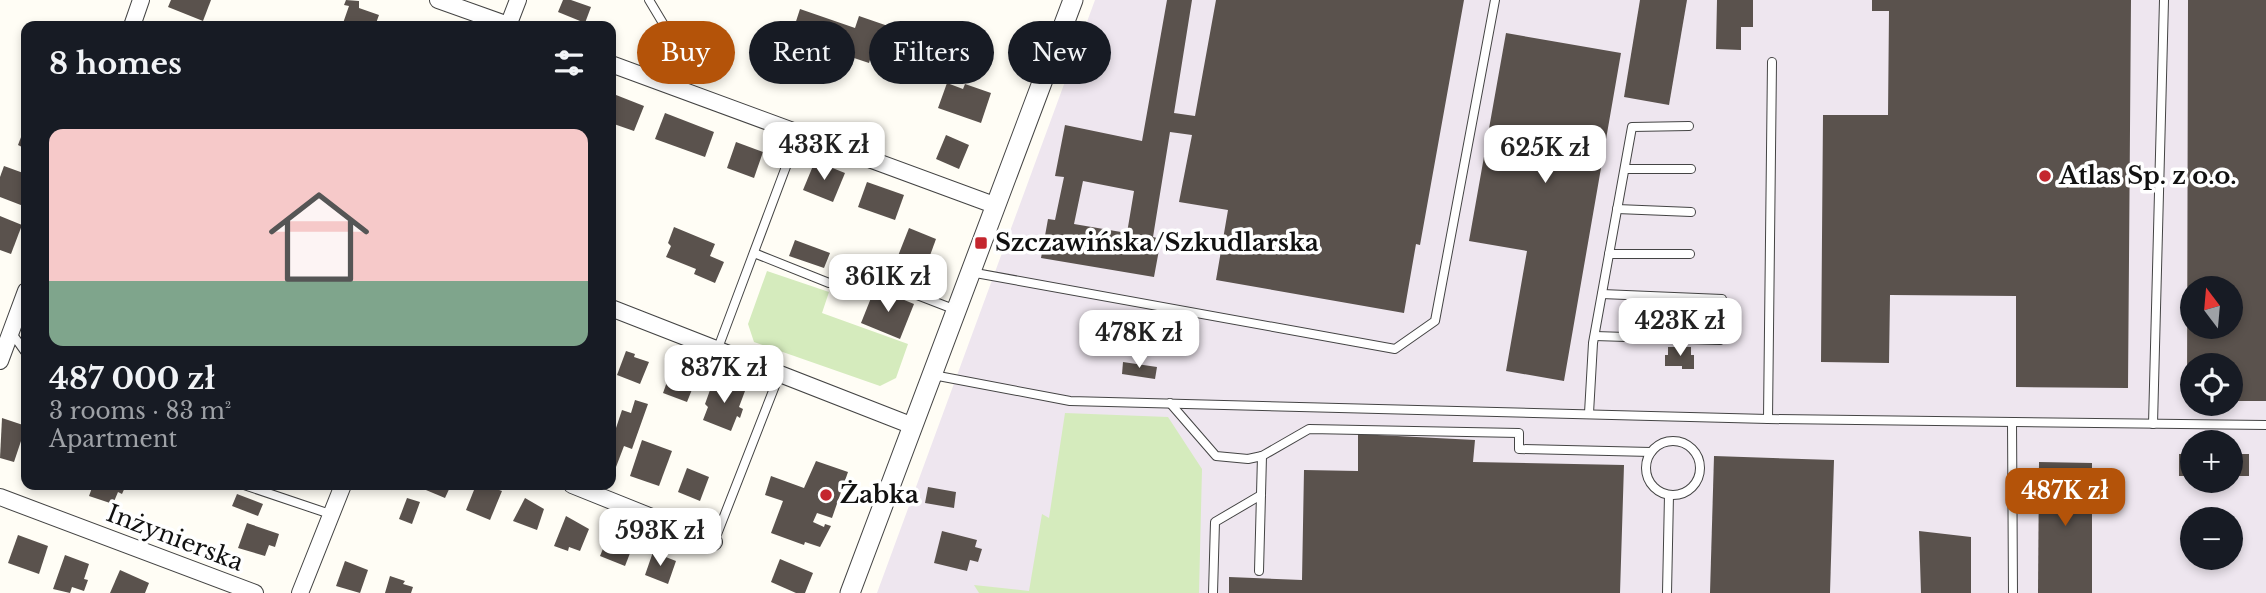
<!DOCTYPE html>
<html lang="en">
<head>
<meta charset="utf-8">
<style>
  body { margin:0; font-family:"Libre Baskerville",serif; background:#20242c; color:#f1f3f6; height:100vh; display:flex; flex-direction:column; font-size:26px; white-space:nowrap }
  * { box-sizing:border-box; margin:0 }
  p { font-size:23px; color:#9ea1a6 }
  .icon { flex:none; width:38px; height:38px; fill:none; stroke:currentColor; stroke-width:2; stroke-linecap:round; stroke-linejoin:round }
  .map { position:relative; flex:1; overflow:hidden }
  .drawer { position:absolute; left:21px; top:21px; width:595px; height:469px; display:flex; flex-direction:column; background:#171b24; border-radius:14px; box-shadow:0 4px 10px #0003 }
  .drawer>* { flex:none }
  .banner { position:absolute; left:637px; top:21px; width:665px; height:63px; display:flex; gap:14px }
  .needle { width:46px; rotate:344deg }
  .controls { position:absolute; left:2180px; top:276px; display:grid; gap:14px }
  .controls a { display:grid; place-items:center; width:63px; height:63px; border-radius:50%; background:#171b24; box-shadow:0 4px 10px #0003; font-size:35px }
  .price { position:absolute; translate:-50% -60px; padding:0 16px; border-radius:14px; background:#fff; color:#222; font-size:23px; line-height:46px; filter:drop-shadow(0 2px 4px #0008) }
  .price::after { content:''; position:absolute; left:50%; top:42px; width:21px; height:16px; margin-left:-10px; background:inherit; clip-path:polygon(0 0,100% 0,50% 100%) }
  .price.current { background:#b45309; color:#fff }
  ul { padding:0; list-style:none }
  li { display:grid; align-content:center; gap:14px; height:371px; padding:0 28px }
  li+li { border-top:2px solid #363941 }
  li span { display:grid; place-items:center; height:217px; border-radius:14px; color:#555 }
  li>.icon { margin-inline-start:auto }
  span .icon { width:126px; height:126px; fill:#fffc; stroke-width:1 }
  li b { font-size:30px }
  h2 { display:flex; justify-content:space-between; align-items:center; height:84px; padding:0 28px; font-size:30px }
  .pill { padding:0 24px; border-radius:32px; background:#171b24; box-shadow:0 4px 10px #0003; font-size:24px; line-height:63px }
  .pill.current { background:#b45309; color:#fff }
  .map>svg:first-child { display:block }
</style>
</head>
<body>
<div class="map">
<svg width="2266" height="593" viewBox="0 0 2266 593">
  <rect width="100%" height="100%" fill="#fffdf5"/>
  <path fill="#eee6ef" fill-rule="evenodd" d="M1095,0H2266V593H877ZM2193,289H2231V327H2193ZM2193,366H2231V404H2193ZM2193,443H2231V481H2193ZM2193,520H2231V558H2193Z"/>
  <g fill="#d5ebbd">
    <path d="M767,271L829,292L822,313L908,344L896,378L880,386L754,342L748,324Z"/>
    <path d="M1065,413L1168,417L1202,469L1199,593H979L974,585L1029,591L1042,514L1049,518Z"/>
  </g>
  <g fill="#5a524d" fill-rule="evenodd">
    <path d="M171,0H211L203,21L168,7Z"/>
    <path d="M346,0L359,1V8L379,15L375,26H342L349,6L344,5Z"/>
    <path d="M563,0H571L591,7L585,23L558,12Z"/>
    <path d="M1167,0H1192L1174,113L1195,116L1216,0H1464L1420,245L1416,244L1404,313L1216,280L1228,210L1179,202L1192,135L1170,132L1153,237L1161,239L1154,277L1041,258L1048,219L1055,220L1064,177L1055,176L1065,125L1142,141ZM1083,181L1134,191L1127,233L1074,224Z"/>
    <path d="M1640,0H1687L1669,105L1624,97Z"/>
    <path d="M1717,0H1753V27H1741V50L1716,49Z"/>
    <path d="M1872,0H2131L2128,388L2016,387V296L1890,295L1889,363L1821,362L1823,115H1888L1889,11H1872Z"/>
    <path d="M2188,0H2266V401H2231V366H2193V401H2187ZM2193,289H2231V327H2193Z"/>
    <path d="M800,9L855,28L859,16L888,26L883,37L878,35L869,63L842,54L846,43H840L820,34L815,50L806,47L803,55L787,49Z"/>
    <path d="M1506,33L1621,53L1564,381L1506,371L1527,251L1469,241Z"/>
    <path d="M947,83L963,89L965,84L991,93L981,123L938,108Z"/>
    <path d="M611,93L644,106L634,131L611,123Z"/>
    <path d="M665,113L714,132L705,157L655,139Z"/>
    <path d="M26,124V149L18,145Z"/>
    <path d="M946,135L969,145L959,169L936,159Z"/>
    <path d="M736,142L763,152L754,178L727,168Z"/>
    <path d="M815,161L845,173L833,202L803,190Z"/>
    <path d="M4,166L26,174V207L0,197V177Z"/>
    <path d="M867,182L904,195L895,220L858,207Z"/>
    <path d="M0,216L22,225L11,254L0,250Z"/>
    <path d="M674,227L715,244L710,256L724,262L715,283L694,274L696,269L666,257L671,246L668,243Z"/>
    <path d="M909,228L936,239L924,272L896,261Z"/>
    <path d="M795,240L830,253L824,268L789,256Z"/>
    <path d="M875,288L914,304L900,339L861,323Z"/>
    <path d="M1668,347H1691V355H1694V369H1682V366H1665V355H1668Z"/>
    <path d="M626,351L635,354L634,357L649,362L640,384L617,375Z"/>
    <path d="M1123,362L1157,367L1155,379L1122,374Z"/>
    <path d="M672,368L697,377L687,402L663,393Z"/>
    <path d="M714,379L745,391L739,407L743,409L740,418L737,416L731,431L703,420L708,407L705,404Z"/>
    <path d="M635,400L648,404L632,449L624,446L616,467L611,464V430L615,431L622,410L631,413Z"/>
    <path d="M2,418L26,426L14,462L0,458Z"/>
    <path d="M1358,434L1475,440L1473,462L1624,465L1620,593H1229V577L1302,580L1304,470L1358,471Z"/>
    <path d="M642,440L672,451L659,486L630,476Z"/>
    <rect x="2179" y="454" width="14" height="22"/>
    <rect x="2231" y="454" width="18" height="22"/>
    <path d="M1714,456L1834,460L1830,593H1710Z"/>
    <path d="M816,461L848,472L832,518L817,513L813,522L824,527L825,524L831,526L820,547L805,542L804,545L771,533L783,501L765,495L771,476L804,488Z"/>
    <path d="M2039,462L2092,463V593H2038Z"/>
    <path d="M687,468L709,477L700,501L678,492Z"/>
    <path d="M93,485H126L122,494L118,492L113,504L89,496Z"/>
    <path d="M414,485H451L445,498Z"/>
    <path d="M476,485H485L502,491L490,520L466,510Z"/>
    <path d="M928,487L956,492L954,508L925,503Z"/>
    <path d="M237,494L263,504L258,516L232,506Z"/>
    <path d="M407,498L420,502L412,524L399,519Z"/>
    <path d="M525,498L544,509L537,530L513,521Z"/>
    <path d="M566,516L589,529L580,551L569,547L568,551L554,546Z"/>
    <path d="M247,523L279,534L275,547L269,545L265,556L238,548Z"/>
    <path d="M942,531L977,540L975,547L982,549L978,562L970,560L967,571L934,563Z"/>
    <path d="M1919,531L1971,537V593H1921Z"/>
    <path d="M609,534L634,543L625,566L600,556Z"/>
    <path d="M18,535L48,546L39,574L8,563Z"/>
    <path d="M653,552L676,561L668,584L645,575Z"/>
    <path d="M65,555L89,564L84,579L88,580L84,591L72,587L70,593L53,589Z"/>
    <path d="M780,559L813,573L805,593H796L771,582Z"/>
    <path d="M345,561L368,570L360,593L336,586Z"/>
    <path d="M120,570L149,583L145,593H110Z"/>
    <path d="M390,576L405,581L403,584L413,587L411,593H385Z"/>
  </g>
  <g fill="none" stroke-linecap="round" stroke-linejoin="round">
    <g stroke="#444" stroke-width="10">
      <g id="service">
        <path d="M649,0L688,65L682,91"/>
        <path d="M1625,169H1691"/>
        <path d="M1617,209L1691,212"/>
        <path d="M754,253L829,283L868,276L956,310"/>
        <path d="M1609,254H1690"/>
        <path d="M970,272L1395,349L1435,321L1495,0"/>
        <path d="M1602,294L1722,299"/>
        <path d="M11,332L26,353"/>
        <path d="M1595,336L1720,340"/>
        <path d="M718,348L799,132"/>
        <path d="M933,375L1070,401L1768,419L2266,425"/>
        <path d="M1170,403L1216,456L1248,459L1262,456L1309,429L1519,433V449L1651,452"/>
        <path d="M1589,413L1593,343L1632,127L1689,126"/>
        <path d="M1768,419L1772,62"/>
        <path d="M2012,422L2013,593"/>
        <path d="M2153,424L2164,0"/>
        <circle cx="1673" cy="468" r="27"/>
        <path d="M244,485L333,515"/>
        <path d="M714,542L780,373"/>
        <path d="M1259,571L1262,456"/>
        <path d="M1213,593L1215,522L1261,495"/>
        <path d="M1667,593L1669,495"/>
      </g>
    </g>
    <g stroke="#444" stroke-width="18">
      <g id="minor">
        <path d="M438,0L511,26"/>
        <path d="M132,26L141,0"/>
        <path d="M508,26L518,0"/>
        <path d="M611,64L994,205"/>
        <path d="M611,308L913,426"/>
        <path d="M0,361L26,291"/>
        <path d="M572,485L714,542"/>
        <path d="M0,497L255,593"/>
        <path d="M300,593L343,485"/>
      </g>
    </g>
    <g stroke="#444" stroke-width="21">
      <path id="tertiary" d="M850,593L1073,0"/>
    </g>
    <use href="#service" stroke="#fff" stroke-width="8"/>
    <use href="#minor" stroke="#fff" stroke-width="16"/>
    <use href="#tertiary" stroke="#fff" stroke-width="19"/>
  </g>
  <g fill="#c4262e" stroke="#fff" stroke-width="2.5">
    <circle cx="2045" cy="176" r="7"/>
    <rect x="974" y="236" width="14" height="14" rx="3.5"/>
    <circle cx="826" cy="495" r="7"/>
  </g>
  <g text-anchor="middle" stroke-width="7" stroke-linejoin="round" paint-order="stroke">
    <g font-size="24" font-weight="bold" fill="#111" stroke="#fff" text-anchor="start">
      <text x="2059" y="184">Atlas Sp. z o.o.</text>
      <text x="995" y="251">Szczawińska/Szkudlarska</text>
      <text x="840" y="503">Żabka</text>
    </g>
    <g font-size="24" fill="#111" stroke="#fff">
      <text transform="translate(175 538) rotate(21)" y="8">Inżynierska</text>
    </g>
  </g>
</svg>
<div class="controls">
<a><svg class="needle" viewBox="-14 -14 28 28"><path d="M0-13l5 13h-10z" fill="#e53935"/><path d="M0 13l5-13h-10z" fill="#9ea1a6"/></svg></a>
<a><svg class="icon" aria-label="locate" viewBox="0 0 24 24"><circle cx="12" cy="12" r="6"/><path d="M12 2v4M12 18v4M2 12h4M18 12h4"/></svg></a>
<a>+</a>
<a>−</a>
</div>
<b class="price" style="left:824px;top:182px">433K zł</b>
<b class="price" style="left:1545px;top:185px">625K zł</b>
<b class="price" style="left:888px;top:314px">361K zł</b>
<b class="price" style="left:1680px;top:358px">423K zł</b>
<b class="price" style="left:1139px;top:370px">478K zł</b>
<b class="price" style="left:724px;top:405px">837K zł</b>
<b class="price current" style="left:2065px;top:528px">487K zł</b>
<b class="price" style="left:660px;top:568px">593K zł</b>
<div class="banner">
<a class="pill current">Buy</a>
<a class="pill">Rent</a>
<a class="pill">Filters</a>
<a class="pill">New</a>
</div>
<section class="drawer">
<h2>8 homes<svg class="icon" aria-label="filters" viewBox="0 0 24 24"><path d="M4 7h16M4 17h16"/><circle cx="9" cy="7" r="2"/><circle cx="15" cy="17" r="2"/></svg></h2>
<ul>
<li><span style="background:linear-gradient(#f6c9c9 70%,#7fa58c 0)"><svg class="icon" aria-label="home" viewBox="0 0 24 24"><path d="M3 11l9-7 9 7M6 9v11h12V9"/></svg></span><div><b>487 000 zł</b><p>3 rooms · 83 m²</p><p>Apartment</p></div></li>
</ul>
</section>
</div>
</body>
</html>
